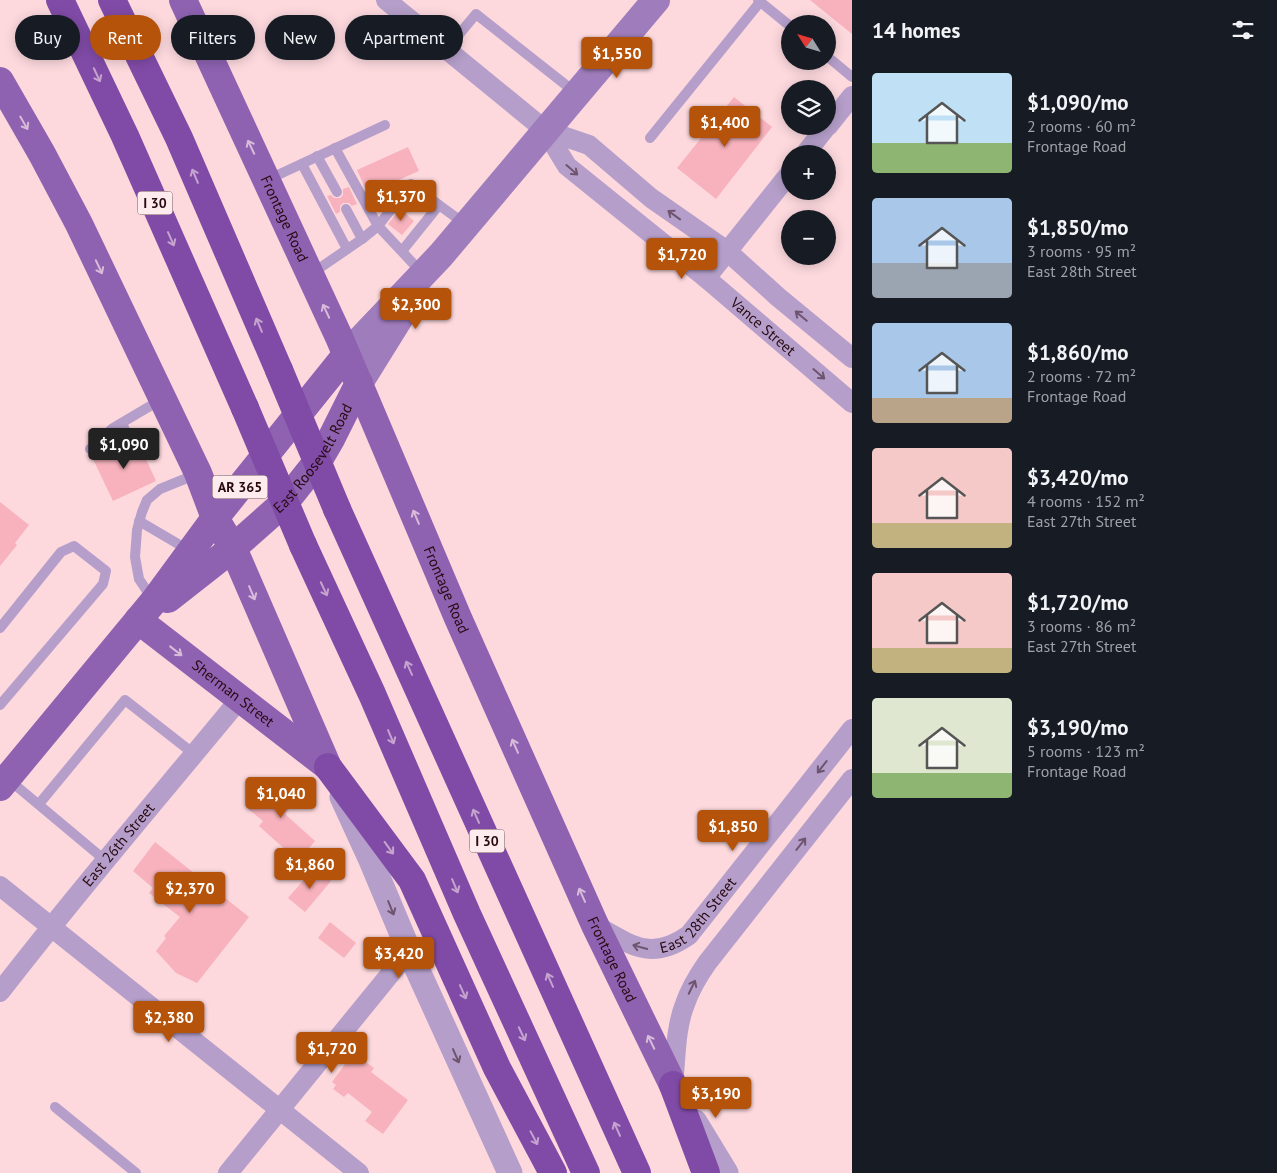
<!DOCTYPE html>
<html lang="en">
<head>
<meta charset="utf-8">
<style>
  body { margin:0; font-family:"PT Sans",sans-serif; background:#20242c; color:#f1f3f6; height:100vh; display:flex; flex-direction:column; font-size:19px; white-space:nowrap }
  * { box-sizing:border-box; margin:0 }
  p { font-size:16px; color:#9ea1a6 }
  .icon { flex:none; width:28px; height:28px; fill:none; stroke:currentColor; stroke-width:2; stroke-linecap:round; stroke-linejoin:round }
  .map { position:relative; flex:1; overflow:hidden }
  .sheet { display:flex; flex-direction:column; background:#171b24; width:425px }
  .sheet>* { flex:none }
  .banner { position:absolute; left:15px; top:15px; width:475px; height:45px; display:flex; gap:10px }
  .needle { width:32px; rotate:307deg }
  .fabs { position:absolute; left:781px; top:15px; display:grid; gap:10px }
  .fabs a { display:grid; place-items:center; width:55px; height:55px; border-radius:50%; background:#171b24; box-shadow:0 2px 12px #0003; font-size:25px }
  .price { position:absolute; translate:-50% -42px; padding:0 11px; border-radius:5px; background:#b45309; color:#fff; font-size:16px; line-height:32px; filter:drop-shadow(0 1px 2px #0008) }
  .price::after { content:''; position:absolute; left:50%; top:30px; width:15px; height:11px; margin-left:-8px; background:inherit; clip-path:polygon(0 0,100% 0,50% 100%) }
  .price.active { background:#222; color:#fff }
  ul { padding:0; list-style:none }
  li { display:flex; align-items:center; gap:15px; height:125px; padding:0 20px }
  li span { display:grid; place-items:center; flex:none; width:140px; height:100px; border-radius:5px; color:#555 }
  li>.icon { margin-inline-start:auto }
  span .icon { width:60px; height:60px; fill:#fffc; stroke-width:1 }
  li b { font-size:21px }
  h2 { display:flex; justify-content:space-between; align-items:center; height:60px; padding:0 20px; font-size:21px }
  .pill { padding:0 18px; border-radius:22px; background:#171b24; box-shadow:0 2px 12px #0003; font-size:18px; line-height:45px }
  .pill.active { background:#b45309; color:#fff }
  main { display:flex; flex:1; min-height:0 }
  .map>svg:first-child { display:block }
</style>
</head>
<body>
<main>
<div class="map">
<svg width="852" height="1173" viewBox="0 0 852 1173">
  <rect width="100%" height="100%" fill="#fdd9de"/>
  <g fill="#f7b2bd">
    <path d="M810,0H852V34Z"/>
    <path d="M734,97L772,127L716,199L677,168Z"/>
    <path d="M408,147L419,171L378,189L381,191L369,196L357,170Z"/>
    <path d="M349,187L357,204L352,206L349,203H343L340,206V212L336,214L327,196L331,195L334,198H340L343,195V189Z"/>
    <path d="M400,209L414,221L402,235L388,224Z"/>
    <path d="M136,437L156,481L113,501L92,457L123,443L128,447L132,446L135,444Z"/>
    <path d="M0,502L29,525L15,543L17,545L0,566Z"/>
    <path d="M272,779L297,798L285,814L315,841L298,861L259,826L263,821L247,808Z"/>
    <path d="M155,842L249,917L197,983L176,973L156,951L166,938L164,936L180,917L149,893L153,888L133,871Z"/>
    <path d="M315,867L331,881L305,912L288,898Z"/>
    <path d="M330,922L356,943L344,958L318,938Z"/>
    <path d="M353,1053L374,1068L371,1072L408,1100L383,1134L365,1121L372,1112L348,1093L344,1097L333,1089L336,1085L332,1082Z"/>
  </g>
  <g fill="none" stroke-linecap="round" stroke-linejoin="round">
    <g stroke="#b59fca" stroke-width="10">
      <path d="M758,0L790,26"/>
      <path d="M446,50L476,14L576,93"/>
      <path d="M828,57L852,77"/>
      <path d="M650,138L760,2"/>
      <path d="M335,148L378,226L411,184L439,205"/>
      <path d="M317,156L337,192"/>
      <path d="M302,164L347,249"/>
      <path d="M267,180L385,125"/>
      <path d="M346,209L362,239"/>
      <path d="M402,251L439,205L465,224"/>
      <path d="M311,274L362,239L378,226L422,273"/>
      <path d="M122,423L129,440"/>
      <path d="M90,449L113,428L162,399"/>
      <path d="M139,521L190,551"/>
      <path d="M153,600L139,579L135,557L137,530L142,512L147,500L160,489L197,474"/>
      <path d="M0,628L61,552L74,546L106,571L103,584L0,705"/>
      <path d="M8,779L106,861"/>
      <path d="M39,804L125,700L194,754"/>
      <path d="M55,1107L136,1173"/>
    </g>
    <g stroke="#b59fca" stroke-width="20">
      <path id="s1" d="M386,0L545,130L567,166L706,278L852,403"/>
      <path d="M828,126L852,96"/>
      <path d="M545,130L589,145L651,198L727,251L778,297L852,358"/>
      <path d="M805,154L827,126"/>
      <path d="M706,278L790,173"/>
      <path d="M0,886L359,1173"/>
      <path id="s2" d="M595,925C631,945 651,962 689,935L852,729"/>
      <path id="s3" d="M0,992C77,892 159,797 239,700"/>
      <path d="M673,1085C676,1059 675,1029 685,1004C690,989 698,976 707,963L852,779"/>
      <path d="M228,1173L409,951"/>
    </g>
    <g stroke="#b59fca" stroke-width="25">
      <path d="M342,797L370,858L409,951L510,1173"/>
      <path d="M695,1122L726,1173"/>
    </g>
    <g stroke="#9f7cbc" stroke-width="28">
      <path d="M346,355L441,255L656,0"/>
      <path d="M359,383L400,317"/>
    </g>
    <g stroke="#8e62b1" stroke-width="28">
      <path id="s4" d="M183,0L339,337L458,618L595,925L673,1085"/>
      <path d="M0,81L42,154L79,224L198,473L215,518L233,548L328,767"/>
      <path id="s5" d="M168,599L233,548L286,501L320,458L331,439L359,383"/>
      <path id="s6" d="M138,620L327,766"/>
      <path d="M0,787L154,601L215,518L346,355"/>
    </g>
    <g stroke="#804ba7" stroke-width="28">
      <path d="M60,0L125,136L245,408"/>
      <path d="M112,0L179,138L279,370"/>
      <path d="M337,509L637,1173"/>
      <path d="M303,545L372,694L467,914L586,1173"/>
      <path d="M328,767L412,880L497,1068L553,1173"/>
      <path d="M673,1085L706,1173"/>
    </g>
    <g stroke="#804ba7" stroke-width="28">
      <path d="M279,370L337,509"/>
      <path d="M245,408L303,545"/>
    </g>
  </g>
  <defs><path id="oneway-shaft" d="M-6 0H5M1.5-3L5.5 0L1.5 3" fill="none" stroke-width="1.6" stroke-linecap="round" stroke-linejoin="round" transform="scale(1.25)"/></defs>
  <g stroke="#c5a3ce">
    <use href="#oneway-shaft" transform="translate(97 75) rotate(65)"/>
    <use href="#oneway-shaft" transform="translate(195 176) rotate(-113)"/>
    <use href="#oneway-shaft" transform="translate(171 239) rotate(66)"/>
    <use href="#oneway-shaft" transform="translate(259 325) rotate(-113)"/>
    <use href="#oneway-shaft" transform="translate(324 589) rotate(65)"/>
    <use href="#oneway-shaft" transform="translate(409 668) rotate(-114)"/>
    <use href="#oneway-shaft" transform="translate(391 737) rotate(67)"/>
    <use href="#oneway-shaft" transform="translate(476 816) rotate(-114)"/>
    <use href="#oneway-shaft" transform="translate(389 848) rotate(54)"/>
    <use href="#oneway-shaft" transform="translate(455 886) rotate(67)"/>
    <use href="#oneway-shaft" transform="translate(550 980) rotate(-114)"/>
    <use href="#oneway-shaft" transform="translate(463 992) rotate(66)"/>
    <use href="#oneway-shaft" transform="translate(522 1034) rotate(65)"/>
    <use href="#oneway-shaft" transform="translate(617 1129) rotate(-114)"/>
    <use href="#oneway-shaft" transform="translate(534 1138) rotate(62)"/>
  </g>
  <g stroke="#d7bbd9">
    <use href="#oneway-shaft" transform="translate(24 123) rotate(60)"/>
    <use href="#oneway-shaft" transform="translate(251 147) rotate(-115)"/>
    <use href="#oneway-shaft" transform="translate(99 267) rotate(65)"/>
    <use href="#oneway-shaft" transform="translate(326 311) rotate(-115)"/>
    <use href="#oneway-shaft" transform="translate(416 517) rotate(-113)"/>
    <use href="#oneway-shaft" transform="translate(252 593) rotate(67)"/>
    <use href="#oneway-shaft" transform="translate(176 651) rotate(38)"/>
    <use href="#oneway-shaft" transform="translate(515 746) rotate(-114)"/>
    <use href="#oneway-shaft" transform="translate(582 895) rotate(-114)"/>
    <use href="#oneway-shaft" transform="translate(651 1042) rotate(-116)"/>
  </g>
  <g stroke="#6e546e">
    <use href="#oneway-shaft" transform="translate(572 170) rotate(41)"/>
    <use href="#oneway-shaft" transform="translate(674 215) rotate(-144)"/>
    <use href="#oneway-shaft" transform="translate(801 316) rotate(-140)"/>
    <use href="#oneway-shaft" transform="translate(819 374) rotate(41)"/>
    <use href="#oneway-shaft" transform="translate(822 767) rotate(128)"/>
    <use href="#oneway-shaft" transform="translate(801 844) rotate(-52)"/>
    <use href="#oneway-shaft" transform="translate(391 908) rotate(68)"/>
    <use href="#oneway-shaft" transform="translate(640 947) rotate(-165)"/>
    <use href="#oneway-shaft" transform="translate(692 987) rotate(-64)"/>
    <use href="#oneway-shaft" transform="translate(456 1056) rotate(66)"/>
  </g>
  <g text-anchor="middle" stroke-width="4" stroke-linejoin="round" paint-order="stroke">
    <g fill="#feebee" stroke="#684e53" stroke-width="1">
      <rect x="137.5" y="191.5" width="35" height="23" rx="4"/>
      <rect x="212.5" y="475.5" width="55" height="23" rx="4"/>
      <rect x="469.5" y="829.5" width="35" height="23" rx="4"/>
    </g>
    <g font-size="14" font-weight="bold" fill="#280a11">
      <text x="155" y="208">I 30</text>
      <text x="240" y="492">AR 365</text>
      <text x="487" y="846">I 30</text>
    </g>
    <g font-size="15" fill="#280a11" stroke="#feebee">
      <text dy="5" stroke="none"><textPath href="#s4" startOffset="241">Frontage Road</textPath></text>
      <text dy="5" stroke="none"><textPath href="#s1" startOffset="501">Vance Street</textPath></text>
      <text dy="5" stroke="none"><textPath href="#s5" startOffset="204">East Roosevelt Road</textPath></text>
      <text dy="5" stroke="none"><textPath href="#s4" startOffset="646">Frontage Road</textPath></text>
      <text dy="5" stroke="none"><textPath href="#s6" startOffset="120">Sherman Street</textPath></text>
      <text dy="5" stroke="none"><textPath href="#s3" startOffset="189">East 26th Street</textPath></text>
      <text dy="5" stroke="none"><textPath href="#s2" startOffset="122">East 28th Street</textPath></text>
      <text dy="5" stroke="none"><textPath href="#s4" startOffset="1051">Frontage Road</textPath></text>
    </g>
  </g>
</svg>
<div class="fabs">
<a><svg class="needle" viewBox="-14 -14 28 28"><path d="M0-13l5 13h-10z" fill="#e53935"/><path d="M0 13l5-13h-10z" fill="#9ea1a6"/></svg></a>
<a><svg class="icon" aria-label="layers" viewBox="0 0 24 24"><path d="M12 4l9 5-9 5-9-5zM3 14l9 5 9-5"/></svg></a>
<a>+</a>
<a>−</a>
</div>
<b class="price" style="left:617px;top:79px">$1,550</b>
<b class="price" style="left:725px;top:148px">$1,400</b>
<b class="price" style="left:401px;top:222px">$1,370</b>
<b class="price" style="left:682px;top:280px">$1,720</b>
<b class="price" style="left:416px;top:330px">$2,300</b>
<b class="price active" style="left:124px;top:470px">$1,090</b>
<b class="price" style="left:281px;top:819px">$1,040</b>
<b class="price" style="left:733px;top:852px">$1,850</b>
<b class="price" style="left:310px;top:890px">$1,860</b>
<b class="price" style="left:190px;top:914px">$2,370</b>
<b class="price" style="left:399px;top:979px">$3,420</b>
<b class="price" style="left:169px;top:1043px">$2,380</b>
<b class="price" style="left:332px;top:1074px">$1,720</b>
<b class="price" style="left:716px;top:1119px">$3,190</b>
<div class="banner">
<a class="pill">Buy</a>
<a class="pill active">Rent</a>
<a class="pill">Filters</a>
<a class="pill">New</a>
<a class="pill">Apartment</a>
</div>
</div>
<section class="sheet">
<h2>14 homes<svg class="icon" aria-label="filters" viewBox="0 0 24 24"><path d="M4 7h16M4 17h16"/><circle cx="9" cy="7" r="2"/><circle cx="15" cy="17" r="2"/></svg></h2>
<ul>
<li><span style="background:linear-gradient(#bfe0f5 70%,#8fb573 0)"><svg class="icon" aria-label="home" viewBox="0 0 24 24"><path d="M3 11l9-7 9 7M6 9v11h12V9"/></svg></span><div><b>$1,090/mo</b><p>2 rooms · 60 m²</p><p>Frontage Road</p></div></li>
<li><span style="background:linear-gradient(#a9c7e8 65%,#9aa5b1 0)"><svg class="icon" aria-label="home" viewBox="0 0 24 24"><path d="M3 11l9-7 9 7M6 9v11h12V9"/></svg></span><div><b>$1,850/mo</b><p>3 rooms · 95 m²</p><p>East 28th Street</p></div></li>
<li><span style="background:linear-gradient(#a9c7e8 75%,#b9a48a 0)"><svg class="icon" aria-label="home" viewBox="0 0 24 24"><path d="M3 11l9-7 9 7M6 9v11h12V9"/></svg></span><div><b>$1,860/mo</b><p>2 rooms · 72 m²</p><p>Frontage Road</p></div></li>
<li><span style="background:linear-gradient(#f6c9c9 75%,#c2b280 0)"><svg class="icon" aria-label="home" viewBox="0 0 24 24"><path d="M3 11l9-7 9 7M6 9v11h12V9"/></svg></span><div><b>$3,420/mo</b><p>4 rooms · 152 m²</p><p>East 27th Street</p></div></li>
<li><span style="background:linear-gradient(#f6c9c9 75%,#c2b280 0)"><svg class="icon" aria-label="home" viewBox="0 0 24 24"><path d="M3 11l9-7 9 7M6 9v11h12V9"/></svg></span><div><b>$1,720/mo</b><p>3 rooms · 86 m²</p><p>East 27th Street</p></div></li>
<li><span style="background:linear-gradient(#dfe7d0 75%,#8fb573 0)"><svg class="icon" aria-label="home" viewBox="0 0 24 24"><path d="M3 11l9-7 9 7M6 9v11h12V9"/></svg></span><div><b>$3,190/mo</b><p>5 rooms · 123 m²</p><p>Frontage Road</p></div></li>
</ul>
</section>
</main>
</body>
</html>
